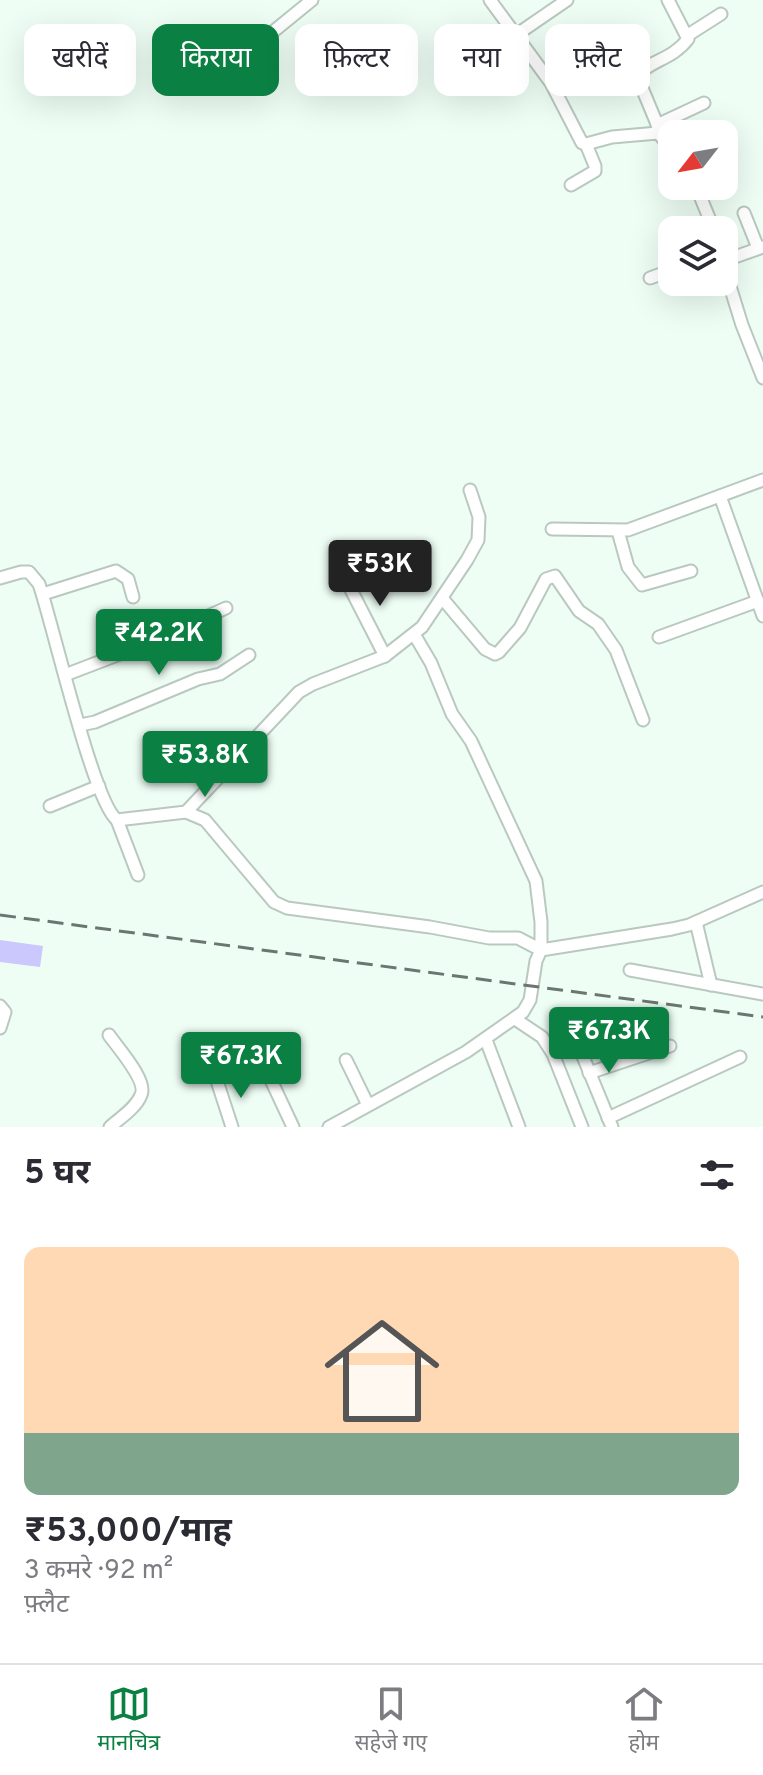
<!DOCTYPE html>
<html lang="hi">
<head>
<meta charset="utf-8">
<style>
  body { margin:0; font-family:Overpass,"Noto Sans Devanagari",sans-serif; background:#f2f2f3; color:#2b2b33; height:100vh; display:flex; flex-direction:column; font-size:30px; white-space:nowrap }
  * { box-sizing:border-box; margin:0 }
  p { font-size:26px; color:#7c7c81 }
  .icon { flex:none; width:44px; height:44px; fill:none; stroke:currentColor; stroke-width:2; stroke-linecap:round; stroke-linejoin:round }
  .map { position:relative; height:1127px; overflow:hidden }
  .drawer { display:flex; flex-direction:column; background:#fff; flex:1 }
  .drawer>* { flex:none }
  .guide { position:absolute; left:24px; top:24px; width:716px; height:72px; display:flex; gap:16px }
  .needle { width:52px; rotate:239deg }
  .fabs { position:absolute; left:658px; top:120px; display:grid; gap:16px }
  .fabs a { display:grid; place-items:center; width:80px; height:80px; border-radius:16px; background:#fff; box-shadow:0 8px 32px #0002; font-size:40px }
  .price { position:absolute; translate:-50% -68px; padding:0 18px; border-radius:8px; background:#0b8043; color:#fff; font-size:26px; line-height:52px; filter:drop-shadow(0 2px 4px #0008) }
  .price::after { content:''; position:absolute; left:50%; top:48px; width:24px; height:18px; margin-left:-12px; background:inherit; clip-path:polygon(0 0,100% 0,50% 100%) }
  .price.on { background:#222; color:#fff }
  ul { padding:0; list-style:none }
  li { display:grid; align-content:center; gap:16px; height:424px; padding:0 24px }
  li+li { border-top:2px solid #e1e1e2 }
  li span { display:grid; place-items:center; height:248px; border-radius:16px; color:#555 }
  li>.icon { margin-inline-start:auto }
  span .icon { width:144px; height:144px; fill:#fffc; stroke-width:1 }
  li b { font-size:34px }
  h2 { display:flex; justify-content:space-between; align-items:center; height:96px; padding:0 24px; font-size:34px }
  .tag { padding:0 28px; border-radius:16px; background:#fff; box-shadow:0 8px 32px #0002; font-size:28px; line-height:72px }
  .tag.on { background:#0b8043; color:#fff }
  .tabs { display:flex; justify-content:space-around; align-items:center; height:112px; border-top:2px solid #e1e1e2; background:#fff; font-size:22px; color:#7c7c81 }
  .tabs a { display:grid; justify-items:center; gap:4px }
  .tabs .on { color:#0b8043 }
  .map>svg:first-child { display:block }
</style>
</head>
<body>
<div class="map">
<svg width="763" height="1127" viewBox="0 0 763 1127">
  <rect width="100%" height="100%" fill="#eefef5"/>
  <path fill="#cbc8fe" d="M0,940L43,946L40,967L0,962Z"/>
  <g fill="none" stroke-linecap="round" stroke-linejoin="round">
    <g stroke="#b9c9c0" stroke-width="15">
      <g id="minor">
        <path d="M490,0L551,83L582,143L586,144L612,137L658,133L672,149"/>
        <path d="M516,35L567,0"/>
        <path d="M688,35L721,14"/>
        <path d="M258,44L312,0"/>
        <path d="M657,125L704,103"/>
        <path d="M662,136L637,76C650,60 672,60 688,39L668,0"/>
        <path d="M571,185L595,171V166L586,144"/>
        <path d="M696,186L714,230"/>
        <path d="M744,213L758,248"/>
        <path d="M724,265L729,259L763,247"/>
        <path d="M724,267L742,325L763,378"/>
        <path d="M650,278L672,270"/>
        <path d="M720,496L763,616"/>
        <path d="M552,529L628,530L763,480"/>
        <path d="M618,531L628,567L642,585L691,571"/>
        <path d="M344,576L385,656"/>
        <path d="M0,578L21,572H29L39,584C53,624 93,802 117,820L186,812L205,820L274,902L287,908L430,927L489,938H518L541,950V922L536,881L471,741L452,714L431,663L414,634"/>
        <path d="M43,594L116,571L128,579L133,597"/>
        <path d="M442,598L485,649L495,654L499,652L520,628L546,579L555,576L579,611L598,624L616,650L643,720"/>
        <path d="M659,637L758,601"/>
        <path d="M65,675L151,642L226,608"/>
        <path d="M80,725L95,722L198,679L220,674L249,655"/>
        <path d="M50,806L99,786"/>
        <path d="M186,812L299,692L313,684L385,656L422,627L467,560L478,540L479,517L470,490"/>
        <path d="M117,820L138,875"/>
        <path d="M696,922L711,985"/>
        <path d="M630,970L763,994"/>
        <path d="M0,1006L5,1012L0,1028"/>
        <path d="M515,1019L542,1037L553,1054L582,1127"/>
        <path d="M109,1035C118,1048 148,1081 141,1095C136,1108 120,1118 110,1127"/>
        <path d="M575,1037L612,1127"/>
        <path d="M486,1040L519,1127"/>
        <path d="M346,1060L368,1105"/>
        <path d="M263,1063L293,1127"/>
        <path d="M589,1073L670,1046"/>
        <path d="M218,1084L232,1127"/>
        <path d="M608,1118L740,1057"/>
        <path d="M329,1127L466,1052L523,1012L530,1000L536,961L541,950L672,929L689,925L763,892"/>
      </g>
    </g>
    <use href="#minor" stroke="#fff" stroke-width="11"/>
    <path stroke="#6c7671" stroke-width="3" stroke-dasharray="16 8" stroke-linecap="butt" d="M0,915L763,1017"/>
  </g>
</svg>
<div class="fabs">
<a><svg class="needle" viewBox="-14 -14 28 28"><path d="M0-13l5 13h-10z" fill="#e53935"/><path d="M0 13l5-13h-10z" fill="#7c7c81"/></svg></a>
<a><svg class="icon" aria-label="layers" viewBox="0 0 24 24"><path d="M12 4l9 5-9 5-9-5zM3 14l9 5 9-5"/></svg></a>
</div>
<b class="price on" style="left:380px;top:608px">₹53K</b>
<b class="price" style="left:159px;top:677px">₹42.2K</b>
<b class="price" style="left:205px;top:799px">₹53.8K</b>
<b class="price" style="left:609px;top:1075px">₹67.3K</b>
<b class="price" style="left:241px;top:1100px">₹67.3K</b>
<div class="guide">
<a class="tag">खरीदें</a>
<a class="tag on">किराया</a>
<a class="tag">फ़िल्टर</a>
<a class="tag">नया</a>
<a class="tag">फ़्लैट</a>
</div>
</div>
<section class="drawer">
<h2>5 घर<svg class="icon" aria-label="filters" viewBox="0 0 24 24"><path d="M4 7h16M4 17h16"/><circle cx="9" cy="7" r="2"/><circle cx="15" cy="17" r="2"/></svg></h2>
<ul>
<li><span style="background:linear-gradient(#ffd9b3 75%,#7fa58c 0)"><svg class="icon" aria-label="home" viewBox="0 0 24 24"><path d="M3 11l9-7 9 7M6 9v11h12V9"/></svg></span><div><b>₹53,000/माह</b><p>3 कमरे · 92 m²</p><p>फ़्लैट</p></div></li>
</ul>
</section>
<nav class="tabs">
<a class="on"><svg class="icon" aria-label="map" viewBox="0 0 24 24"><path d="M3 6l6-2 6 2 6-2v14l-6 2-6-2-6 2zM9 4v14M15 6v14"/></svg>मानचित्र</a>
<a><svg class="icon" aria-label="saved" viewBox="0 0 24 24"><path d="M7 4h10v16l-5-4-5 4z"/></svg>सहेजे गए</a>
<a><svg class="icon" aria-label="home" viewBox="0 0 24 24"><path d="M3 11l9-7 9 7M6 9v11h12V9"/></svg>होम</a>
</nav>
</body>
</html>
